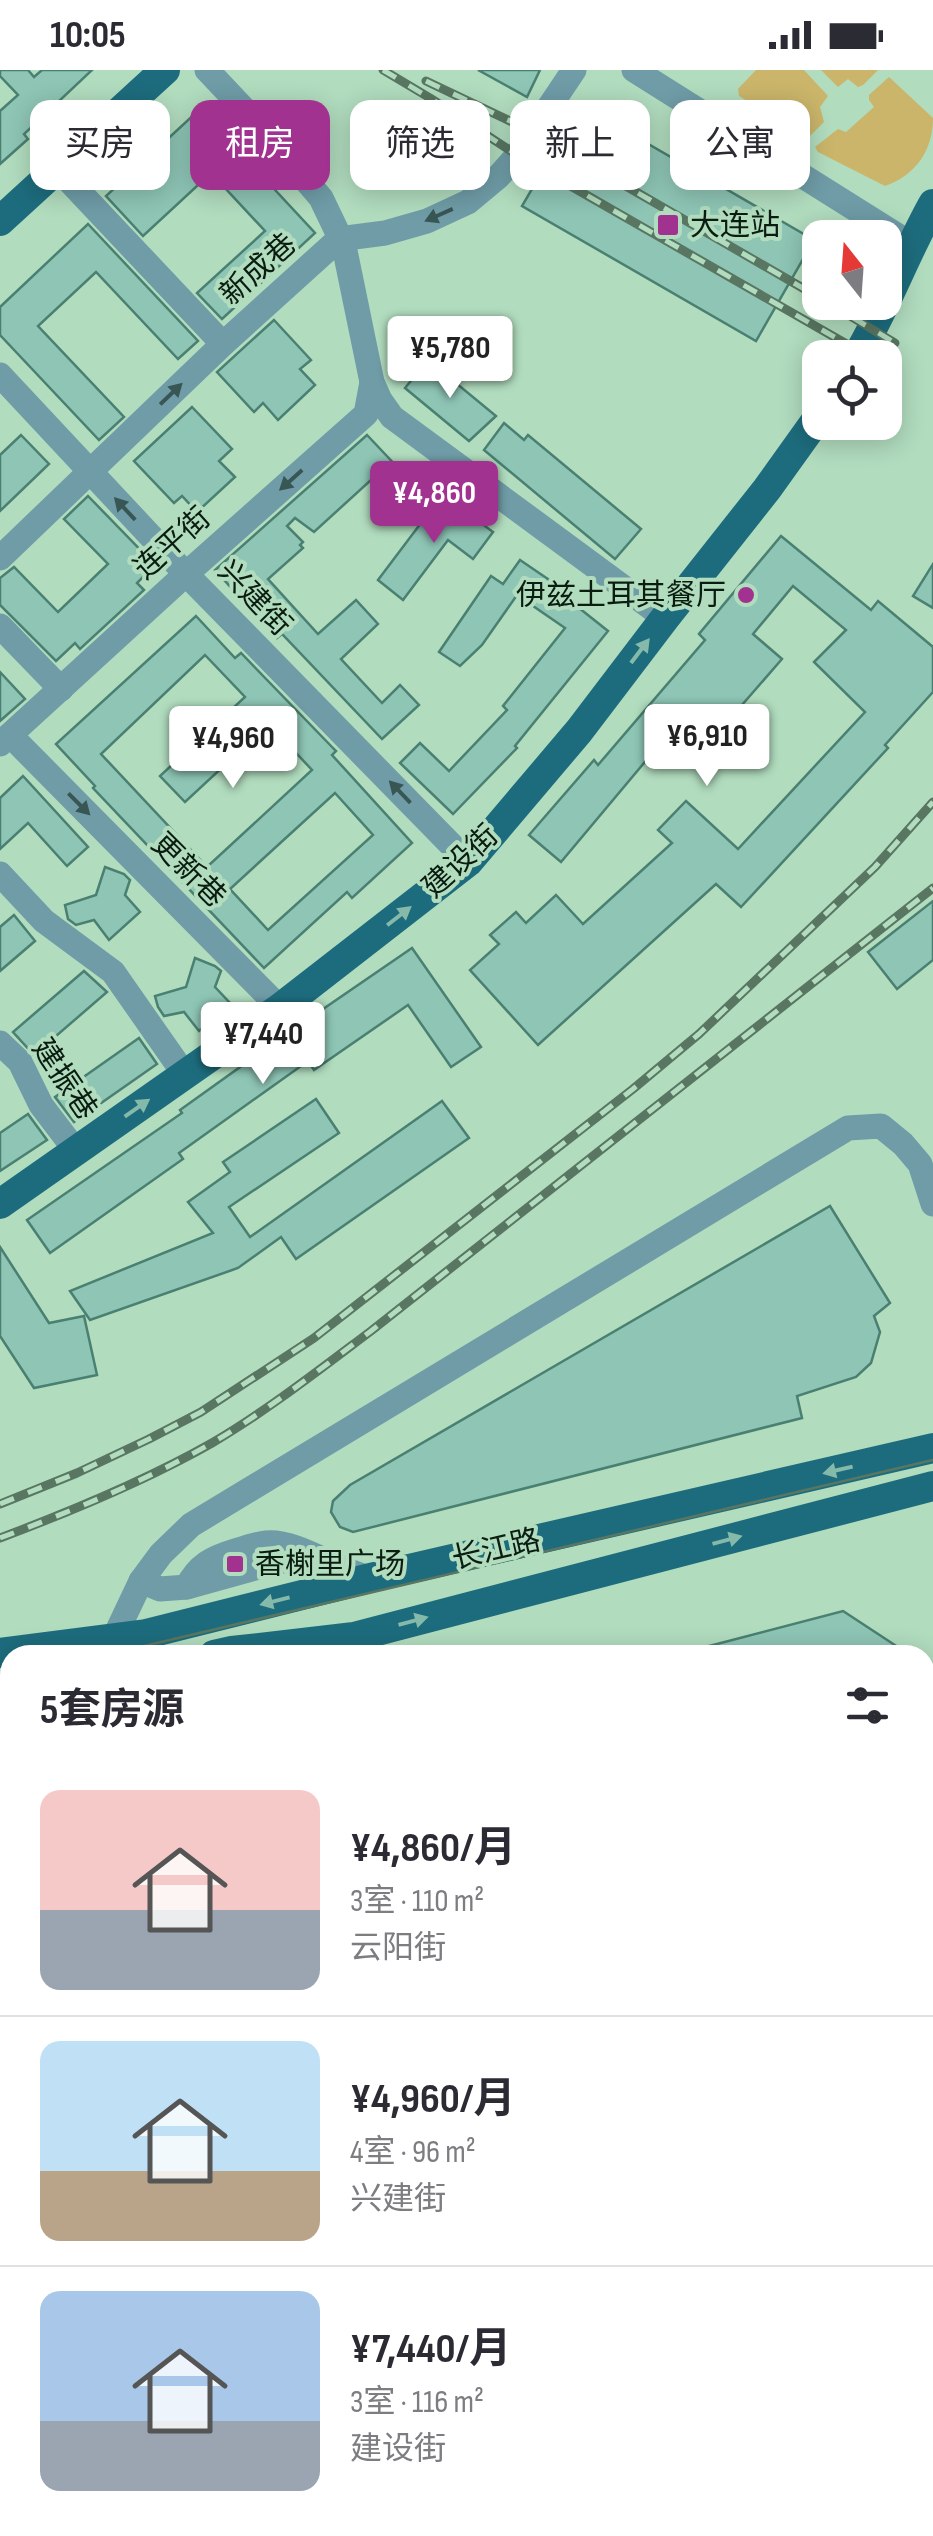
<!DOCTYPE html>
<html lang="zh">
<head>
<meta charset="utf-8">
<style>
  body { margin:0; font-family:"Sofia Sans Condensed","Noto Sans SC",sans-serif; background:#f2f2f3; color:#2b2b33; height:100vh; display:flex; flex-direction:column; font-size:38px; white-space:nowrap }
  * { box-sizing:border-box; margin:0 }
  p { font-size:32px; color:#7c7c81 }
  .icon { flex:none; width:55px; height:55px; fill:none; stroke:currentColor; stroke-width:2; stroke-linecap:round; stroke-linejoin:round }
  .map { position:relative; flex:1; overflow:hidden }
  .side { position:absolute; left:0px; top:1575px; width:935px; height:892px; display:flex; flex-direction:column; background:#fff; border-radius:30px 30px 0 0; box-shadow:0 5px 25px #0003 }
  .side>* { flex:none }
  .hud { position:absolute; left:30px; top:30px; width:875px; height:90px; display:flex; gap:20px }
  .needle { width:65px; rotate:343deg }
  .fabs { position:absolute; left:802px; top:150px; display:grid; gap:20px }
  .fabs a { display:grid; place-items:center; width:100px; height:100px; border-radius:20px; background:#fff; box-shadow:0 5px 25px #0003; font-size:50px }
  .price { position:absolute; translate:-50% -85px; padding:0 22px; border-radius:10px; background:#fff; color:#222; font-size:32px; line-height:65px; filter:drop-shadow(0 2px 5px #0008) }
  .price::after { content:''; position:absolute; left:50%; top:60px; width:30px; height:22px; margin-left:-15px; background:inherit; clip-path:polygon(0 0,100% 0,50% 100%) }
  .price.selected { background:#a13290; color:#fff }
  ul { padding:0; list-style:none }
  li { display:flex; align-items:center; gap:30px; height:250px; padding:0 40px }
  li+li { border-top:2px solid #e1e1e2 }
  li span { display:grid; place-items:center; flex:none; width:280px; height:200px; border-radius:20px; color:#555 }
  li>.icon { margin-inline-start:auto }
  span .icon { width:120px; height:120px; fill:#fffc; stroke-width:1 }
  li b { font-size:42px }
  h2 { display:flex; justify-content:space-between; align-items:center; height:120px; padding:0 40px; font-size:42px }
  .chip { padding:0 35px; border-radius:20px; background:#fff; box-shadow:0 5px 25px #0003; font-size:35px; line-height:90px }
  .chip.selected { background:#a13290; color:#fff }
  .status { display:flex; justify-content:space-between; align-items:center; height:70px; padding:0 50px; background:#fff; direction:ltr }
  .status svg { height:28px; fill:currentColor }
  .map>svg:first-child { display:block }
</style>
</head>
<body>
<div class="status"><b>10:05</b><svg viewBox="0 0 49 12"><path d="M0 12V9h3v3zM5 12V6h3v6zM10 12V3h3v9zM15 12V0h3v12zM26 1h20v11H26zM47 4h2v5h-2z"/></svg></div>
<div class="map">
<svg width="933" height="2466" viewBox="0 0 933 2466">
  <rect width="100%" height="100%" fill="#b1dcbe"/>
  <g fill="#cab56a">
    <path d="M756,0H804L828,26L820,37L824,52L808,68L739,26L738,19Z"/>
    <path d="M821,0H878L863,15L858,17L848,9L838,17Z"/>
    <path d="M889,7L933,48C933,80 916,105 885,116L818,82L815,77L838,59L846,62L874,37L869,30V25Z"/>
    <path d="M692,2458H780L793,2466H686Z"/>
  </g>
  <g fill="#8ec5b5" stroke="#4a8071" stroke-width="2.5" fill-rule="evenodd">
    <path d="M0,0H28L34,7L42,0H92L24,64L28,69L0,94V41L18,25L0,6Z"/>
    <path d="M478,0H540L527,27Z"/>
    <path d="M581,35L814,170L756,271L522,136Z"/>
    <path d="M200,39L315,163L222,249L197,223L265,161L211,103L143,166L106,126Z"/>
    <path d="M88,154L198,271L178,289L96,202L38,256L124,347L99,370L0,265V237Z"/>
    <path d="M274,250L311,290L300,299L315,315L278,350L263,333L254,342L217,302Z"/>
    <path d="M428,290L496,346L469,371L405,318Z"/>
    <path d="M192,337L232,379L219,391L235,407L197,442L182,426L174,433L134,391Z"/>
    <path d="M504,353L524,370L528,365L641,459L615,489L484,380Z"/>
    <path d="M21,365L49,394L0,441V385Z"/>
    <path d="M367,365L417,418L398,436L372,409L314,462L295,448L287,456L303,472L300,475L303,478L268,509L318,564L356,530L378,554L341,589L382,633L400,615L419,635L382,669L282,564L277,568L215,500Z"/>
    <path d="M88,426L155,495L137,513L144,520L80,579L75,573L56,591L0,535V508L14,497L58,542L108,494L64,449Z"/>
    <path d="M447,428L493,462L473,489L448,470L403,530L378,510L424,449L429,453Z"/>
    <path d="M781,466L871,540L878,531L933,577V622L885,675L888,678L741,837L716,814L538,975L470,900L499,874L490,865L516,842L526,853L556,825L583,854L672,773L658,760L686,731L738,779L865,642L814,592L846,560L793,516L753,564L782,589L708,674L680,650L561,792L529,765L594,690L598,695L705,570L699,564Z"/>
    <path d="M520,490L567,522L564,526L608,561L515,676L517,678L453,744L400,693L420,673L449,701L507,640L503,636L565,558L517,525L482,575L460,596L439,582L491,506L503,514Z"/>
    <path d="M933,494V538L913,526Z"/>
    <path d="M196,546L235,588L241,583L333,678L336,681L332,685L412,773L352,828L347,822L264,898L93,718L95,716L56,674ZM205,585L245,627L160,706L185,732L269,654L312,700L207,797L101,684ZM335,723L373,765L268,860L230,819Z"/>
    <path d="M0,602L25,629L0,651Z"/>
    <path d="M23,706L88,777L67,796L28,753L0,779V728Z"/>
    <path d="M105,797L124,804L130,810L125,825L140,842L109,870L94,850L76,855L68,849L65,835L96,825Z"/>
    <path d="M933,831V890L897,919L868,882Z"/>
    <path d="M14,845L35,871L0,901V857Z"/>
    <path d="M412,878L481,977L451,997L408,935L314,1000L308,991L179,1083L183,1089L50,1183L27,1150L182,1043L180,1040L275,972Z"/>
    <path d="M195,888L215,896L221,901L215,917L230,933L199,961L184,942L164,946L158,937L155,926L186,917Z"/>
    <path d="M84,901L107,922L34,985L13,962Z"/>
    <path d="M139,968L157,994L74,1052L55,1027Z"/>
    <path d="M316,1029L339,1063L229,1137L250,1167L442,1031L469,1068L296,1189L281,1167L238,1198L90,1250L70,1221L213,1163L188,1132L230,1102L223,1092Z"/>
    <path d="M28,1044L47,1070L0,1101V1063Z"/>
    <path d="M830,1136L890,1233L874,1246L880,1262L871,1293L856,1307L797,1326L802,1348L353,1462L340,1457L331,1442L333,1431L350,1415Z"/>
    <path d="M0,1177L49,1253L84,1246L97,1305L34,1318L0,1266Z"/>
    <path d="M843,1541L910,1585H695L694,1580Z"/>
  </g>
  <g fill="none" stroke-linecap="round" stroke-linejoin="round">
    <g stroke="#6f9ca7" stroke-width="25">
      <path d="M207,0L259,55L321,128L344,176L372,312L380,330L392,347L665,548"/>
      <path d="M634,0L911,174"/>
      <path d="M57,98L223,274"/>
      <path d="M0,305L186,504L468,792"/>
      <path d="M0,488L223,274L339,169L385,163L427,151L468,132L498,107L515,88L574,0"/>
      <path d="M0,556L61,619"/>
      <path d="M10,665L280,938"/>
      <path d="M0,674L186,504L366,344L372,312"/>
      <path d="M0,804L44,851L113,902L185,1005"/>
      <path d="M0,973L20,992L41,1035L76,1081"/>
      <path d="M141,1511L160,1519L187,1517L277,1492L310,1487"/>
      <path d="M187,1517C198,1495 212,1488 235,1481C245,1478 256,1474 266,1473C298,1470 337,1501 370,1508"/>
      <path d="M113,1570L141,1511L161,1484L191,1455L848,1058L881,1056L903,1074L920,1094L933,1134"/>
      <path d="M0,1874L10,1880"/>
      <path d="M925,1892L933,1893"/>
      <path d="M925,2087L933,2094"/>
      <path d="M0,2299L10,2306"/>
      <path d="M0,2394L10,2380"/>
      <path d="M241,2458L254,2466"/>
      <path d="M850,2458L863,2466"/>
      <path d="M129,2466L135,2458"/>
      <path d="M318,2466L324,2458"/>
      <path d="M673,2466L679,2458"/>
    </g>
    <g stroke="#1d6c7d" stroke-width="30">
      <path d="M0,151L165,0"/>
      <path d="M856,288C886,238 905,184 933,134"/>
      <path d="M0,1134L280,938L468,792L579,661L665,548L767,419L820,345"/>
      <path d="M0,1583L146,1564L370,1508L933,1378"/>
      <path d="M214,1585L232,1581L354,1567L933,1416"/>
      <path d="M0,1623L10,1622"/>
      <path d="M0,1729L10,1714"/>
      <path d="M0,1798L10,1782"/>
    </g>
    <g stroke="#597662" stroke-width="2.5">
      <path d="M106,1585L933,1390"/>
      <path d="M0,1605L10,1604"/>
    </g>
    <g stroke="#597662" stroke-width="9">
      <g id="rail">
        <path d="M383,0L430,28L520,87L871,288"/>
        <path d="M426,11L527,59L820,228"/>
        <path d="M827,232L895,273"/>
        <path d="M0,1434L77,1403L149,1369L201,1342L314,1268L633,1019L699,964L875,797L933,732"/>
        <path d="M0,1468C72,1441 145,1411 212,1373C268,1340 319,1300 371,1261L933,818"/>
      </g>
    </g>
    <use href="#rail" stroke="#b1dcbe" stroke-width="5" stroke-dasharray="15" stroke-linecap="butt"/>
  </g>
  <defs><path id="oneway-solid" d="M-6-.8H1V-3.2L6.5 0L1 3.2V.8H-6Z" transform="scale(2.5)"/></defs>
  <g fill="#385654">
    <use href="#oneway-solid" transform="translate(439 145) rotate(156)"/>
    <use href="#oneway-solid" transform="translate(171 324) rotate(-44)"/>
    <use href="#oneway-solid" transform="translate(291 410) rotate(138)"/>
    <use href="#oneway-solid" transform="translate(125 439) rotate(-133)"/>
    <use href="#oneway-solid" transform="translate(400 722) rotate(-134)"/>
    <use href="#oneway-solid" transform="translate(79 734) rotate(45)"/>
  </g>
  <g fill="#85baaa">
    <use href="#oneway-solid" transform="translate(640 581) rotate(-53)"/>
    <use href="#oneway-solid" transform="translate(399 846) rotate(-38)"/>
    <use href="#oneway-solid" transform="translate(137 1038) rotate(-35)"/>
    <use href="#oneway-solid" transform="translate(838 1400) rotate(167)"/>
    <use href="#oneway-solid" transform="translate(727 1470) rotate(-15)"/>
    <use href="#oneway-solid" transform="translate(275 1531) rotate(166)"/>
    <use href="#oneway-solid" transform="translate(413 1551) rotate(-15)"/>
  </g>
  <g fill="#a13290" stroke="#b1dcbe" stroke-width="4">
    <rect x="656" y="143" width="24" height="24" rx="5"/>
    <circle cx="746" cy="525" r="10"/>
    <rect x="225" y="1484" width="20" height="20" rx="5"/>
  </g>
  <g text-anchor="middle" stroke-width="8" stroke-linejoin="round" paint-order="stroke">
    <g font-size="30" fill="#0b1c11" stroke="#b1dcbe" text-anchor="start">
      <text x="690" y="165">大连站</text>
      <text x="726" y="535" text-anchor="end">伊兹土耳其餐厅</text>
      <text x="255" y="1504">香榭里广场</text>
    </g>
    <g font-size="30" fill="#0b1c11" stroke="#b1dcbe">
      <text transform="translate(258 199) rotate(-42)" y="10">新成巷</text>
      <text transform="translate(172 473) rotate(-42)" y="10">连平街</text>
      <text transform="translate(255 528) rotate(46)" y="10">兴建街</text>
      <text transform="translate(460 791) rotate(-43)" y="10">建设街</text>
      <text transform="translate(189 800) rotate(45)" y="10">更新巷</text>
      <text transform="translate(65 1009) rotate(56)" y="10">建振巷</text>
      <text transform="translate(496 1479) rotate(-13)" y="10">长江路</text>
    </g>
  </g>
</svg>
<div class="fabs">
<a><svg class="needle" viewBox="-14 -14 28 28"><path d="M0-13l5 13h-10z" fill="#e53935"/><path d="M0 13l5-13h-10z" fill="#7c7c81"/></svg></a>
<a><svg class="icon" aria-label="locate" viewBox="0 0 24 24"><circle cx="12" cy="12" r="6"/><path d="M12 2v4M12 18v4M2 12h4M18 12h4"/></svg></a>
</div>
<b class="price" style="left:450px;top:331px">¥5,780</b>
<b class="price selected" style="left:434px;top:476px">¥4,860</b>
<b class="price" style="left:707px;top:719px">¥6,910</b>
<b class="price" style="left:233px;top:721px">¥4,960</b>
<b class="price" style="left:263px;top:1017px">¥7,440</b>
<div class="hud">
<a class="chip">买房</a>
<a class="chip selected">租房</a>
<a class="chip">筛选</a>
<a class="chip">新上</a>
<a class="chip">公寓</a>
</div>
<section class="side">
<h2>5套房源<svg class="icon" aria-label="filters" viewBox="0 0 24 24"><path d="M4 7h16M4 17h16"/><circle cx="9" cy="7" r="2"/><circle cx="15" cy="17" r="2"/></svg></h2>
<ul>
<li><span style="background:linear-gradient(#f6c9c9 60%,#9aa5b1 0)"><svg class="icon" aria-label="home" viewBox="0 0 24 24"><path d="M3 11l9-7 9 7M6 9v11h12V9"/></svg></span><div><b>¥4,860/月</b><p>3室 · 110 m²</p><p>云阳街</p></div></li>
<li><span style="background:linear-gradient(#bfe0f5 65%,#b9a48a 0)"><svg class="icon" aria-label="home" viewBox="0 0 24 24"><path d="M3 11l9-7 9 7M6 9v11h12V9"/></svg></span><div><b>¥4,960/月</b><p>4室 · 96 m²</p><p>兴建街</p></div></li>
<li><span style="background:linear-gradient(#a9c7e8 65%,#9aa5b1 0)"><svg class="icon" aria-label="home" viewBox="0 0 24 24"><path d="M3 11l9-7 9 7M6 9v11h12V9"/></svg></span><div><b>¥7,440/月</b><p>3室 · 116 m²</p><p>建设街</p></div></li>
</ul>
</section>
</div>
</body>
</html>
